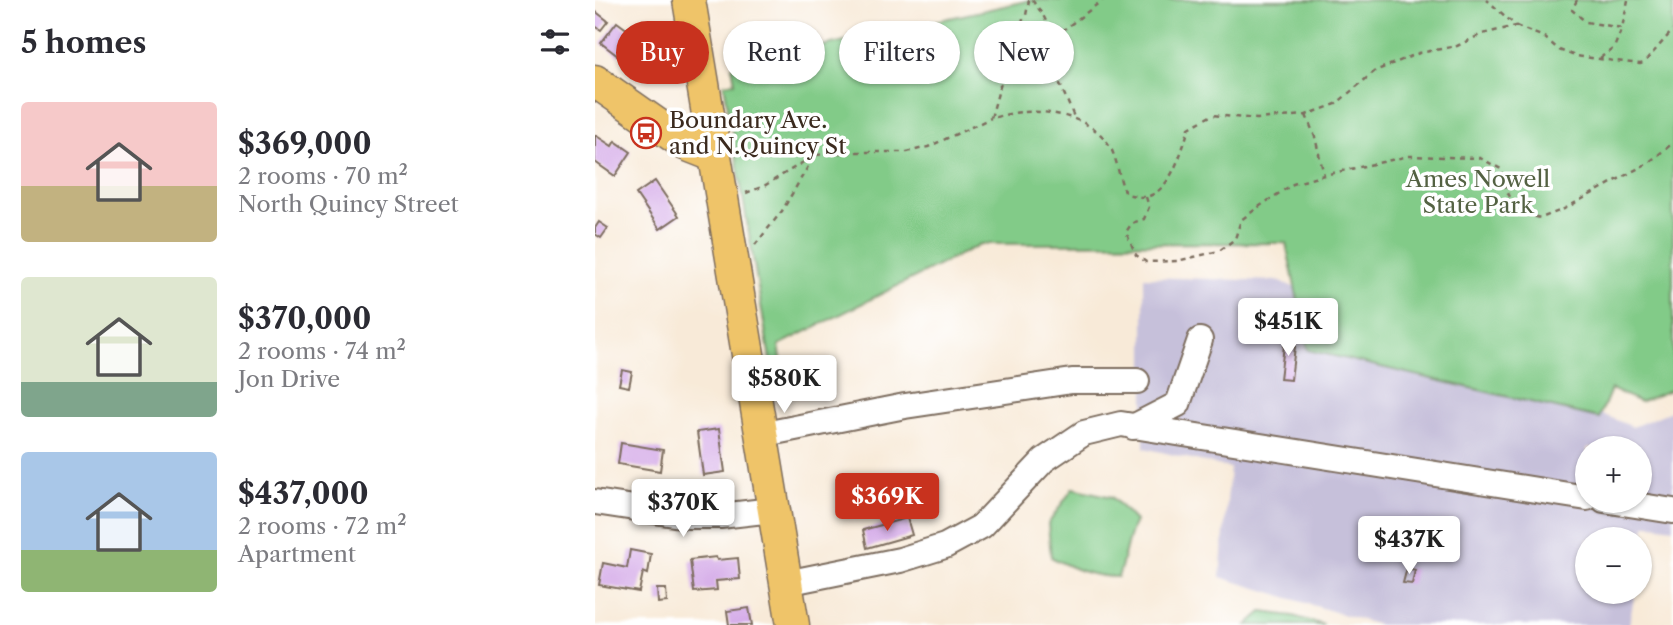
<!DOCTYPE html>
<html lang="en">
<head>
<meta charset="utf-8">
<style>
  body { margin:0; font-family:"Libre Caslon Text",serif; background:#f2f2f3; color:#2b2b33; height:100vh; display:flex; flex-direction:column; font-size:26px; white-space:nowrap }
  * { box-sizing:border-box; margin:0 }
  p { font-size:23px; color:#7c7c81 }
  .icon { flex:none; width:38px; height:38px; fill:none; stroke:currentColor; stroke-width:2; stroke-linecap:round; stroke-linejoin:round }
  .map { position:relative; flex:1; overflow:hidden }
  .drawer { display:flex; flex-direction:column; background:#fff; width:595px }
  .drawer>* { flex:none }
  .top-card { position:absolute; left:21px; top:21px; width:665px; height:63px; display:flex; gap:14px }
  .fabs { position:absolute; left:980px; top:436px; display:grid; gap:14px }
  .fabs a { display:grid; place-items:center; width:77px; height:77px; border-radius:50%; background:#fff; box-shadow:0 2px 5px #0004; font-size:35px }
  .price { position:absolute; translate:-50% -60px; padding:0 16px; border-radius:7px; background:#fff; color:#222; font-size:23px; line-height:46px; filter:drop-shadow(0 2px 4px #0008) }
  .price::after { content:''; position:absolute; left:50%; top:42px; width:21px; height:16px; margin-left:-10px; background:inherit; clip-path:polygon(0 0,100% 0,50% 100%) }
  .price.active { background:#c8321e; color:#fff }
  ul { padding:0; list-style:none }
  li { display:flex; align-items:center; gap:21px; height:175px; padding:0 21px }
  li span { display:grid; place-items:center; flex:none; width:196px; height:140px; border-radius:7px; color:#555 }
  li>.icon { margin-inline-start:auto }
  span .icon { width:84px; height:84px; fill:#fffc; stroke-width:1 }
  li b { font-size:30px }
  h2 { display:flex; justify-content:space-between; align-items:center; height:84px; padding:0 21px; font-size:30px }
  .tag { padding:0 24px; border-radius:32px; background:#fff; box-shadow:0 2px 5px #0004; font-size:24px; line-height:63px }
  .tag.active { background:#c8321e; color:#fff }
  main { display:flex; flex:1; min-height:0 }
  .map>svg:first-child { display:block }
</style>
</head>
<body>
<main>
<section class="drawer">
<h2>5 homes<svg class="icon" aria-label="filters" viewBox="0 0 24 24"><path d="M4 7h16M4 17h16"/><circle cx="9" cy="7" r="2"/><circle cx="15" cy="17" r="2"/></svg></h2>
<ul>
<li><span style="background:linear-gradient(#f6c9c9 60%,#c2b280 0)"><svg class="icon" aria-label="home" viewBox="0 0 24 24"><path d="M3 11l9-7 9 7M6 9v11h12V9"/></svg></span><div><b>$369,000</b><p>2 rooms · 70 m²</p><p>North Quincy Street</p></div></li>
<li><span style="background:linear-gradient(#dfe7d0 75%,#7fa58c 0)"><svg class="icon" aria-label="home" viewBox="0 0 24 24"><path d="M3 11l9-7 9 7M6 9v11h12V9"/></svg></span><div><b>$370,000</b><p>2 rooms · 74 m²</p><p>Jon Drive</p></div></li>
<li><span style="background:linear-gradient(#a9c7e8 70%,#8fb573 0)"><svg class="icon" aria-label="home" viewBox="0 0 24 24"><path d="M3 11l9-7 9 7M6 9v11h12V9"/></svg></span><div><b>$437,000</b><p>2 rooms · 72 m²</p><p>Apartment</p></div></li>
</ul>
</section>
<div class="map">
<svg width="1078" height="625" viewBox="0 0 1078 625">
  <rect width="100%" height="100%" fill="#fff"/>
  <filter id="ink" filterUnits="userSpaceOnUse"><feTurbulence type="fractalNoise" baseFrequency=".0143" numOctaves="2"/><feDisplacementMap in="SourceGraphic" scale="14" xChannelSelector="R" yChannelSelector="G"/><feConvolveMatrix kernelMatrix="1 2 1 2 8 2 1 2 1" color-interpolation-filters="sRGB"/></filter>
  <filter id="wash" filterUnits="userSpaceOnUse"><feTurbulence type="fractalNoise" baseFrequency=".00686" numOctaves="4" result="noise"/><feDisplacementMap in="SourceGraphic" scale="28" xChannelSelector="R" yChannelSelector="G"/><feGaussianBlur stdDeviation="1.57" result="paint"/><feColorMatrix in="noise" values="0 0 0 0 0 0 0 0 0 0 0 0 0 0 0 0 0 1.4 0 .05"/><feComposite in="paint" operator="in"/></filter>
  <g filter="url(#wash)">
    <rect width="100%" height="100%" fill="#f8ead8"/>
    <path fill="#c6c0da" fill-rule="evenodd" d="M549,277L684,281L1038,427L1078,410V528L1051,524L1045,560V539H992V592H1040L1034,625H783L625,577L635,468L549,448ZM992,448H1045V500H992Z"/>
    <g fill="#82cb88" stroke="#5e7a53" stroke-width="2">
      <path d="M436,0H1078V389L1045,402L1016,389L1004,418L713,350L691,243L386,244L184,345L191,389L181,395L129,84L140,82L137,66Z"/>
      <path d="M478,488L517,497L540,521C531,539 530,558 523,577C498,577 478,569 456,557L453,524Z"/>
      <path d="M667,612L698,616L729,625H652Z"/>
    </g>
    <g id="blocks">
      <g fill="#d3a7e7">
        <path d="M0,11L13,21L6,30L0,26Z"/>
        <path d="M22,22L60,50L48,65L27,50L23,56L6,43Z"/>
        <path d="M0,135L17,146L20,141L36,152L20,176L0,162Z"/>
        <path d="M60,181L84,216L65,229L41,194Z"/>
        <path d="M4,222L13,228L6,238L0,234V228Z"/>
        <path d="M690,337L701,338L696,380L685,379Z"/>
        <path d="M27,370L37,372L34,387L24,385Z"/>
        <path d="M124,429L130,472L108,475L102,432Z"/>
        <path d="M26,443L68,450L65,471L23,464Z"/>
        <path d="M312,518L317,535L272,548L268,530Z"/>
        <path d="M35,550L56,554L53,574L48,572L44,592L4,585L8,563L32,568Z"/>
        <path d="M121,557L122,560L143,558L145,579L121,581L122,590L99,592L95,560Z"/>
        <path d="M812,568L820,570L817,584L808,583Z"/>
        <path d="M62,589H71L72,602L63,603Z"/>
        <path d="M154,608L157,625H134L132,611Z"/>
      </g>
    </g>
  </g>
  <g filter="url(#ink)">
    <use href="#blocks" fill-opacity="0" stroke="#7d6d5f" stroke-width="2"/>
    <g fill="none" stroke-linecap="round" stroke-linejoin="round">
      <g stroke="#7d6d5f" stroke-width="28">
        <g id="minor">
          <path d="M538,427L583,404L605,340"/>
          <path d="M165,435L310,406L477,381H542"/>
          <path d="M1009,500L1078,511"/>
          <path d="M0,502L92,516H125L178,510"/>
          <path d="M191,583L305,560L350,546L387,526L449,460L489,433L526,424L992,498"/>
        </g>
      </g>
      <g stroke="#7d6d5f" stroke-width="35">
        <g id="major">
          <path d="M94,0L198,625"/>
          <path d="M0,81L90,144L118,155"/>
        </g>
      </g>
      <g stroke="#7d6d5f" stroke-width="2.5" stroke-dasharray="5 5" stroke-linecap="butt">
        <path d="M434,0L431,15L415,40L408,62L406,82L396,118C407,116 418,112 429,112C461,110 505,120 518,153C524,167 524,181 531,194C537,195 543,197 549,197C575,195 588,148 594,128L617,115L662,119L711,115L741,104L780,71L824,53L862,46L887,34L921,26L892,0"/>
        <path d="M437,0L447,13L459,37L460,64L465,84L479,117"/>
        <path d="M982,0L977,10L991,22L1027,28L1033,0"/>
        <path d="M921,26L949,37L964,50L980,56L1045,64L1049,63L1078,30"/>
        <path d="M459,37L508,0"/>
        <path d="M1005,58L1019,48L1027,28"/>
        <path d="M711,115L720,137L729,175"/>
        <path d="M151,193L169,186L220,155L259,152H312L333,147L396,118"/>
        <path d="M551,197L554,207L549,219L537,223L531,232L541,255L551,262L582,261L624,251L640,239L646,220L665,206L698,184L729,175L814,156L885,158L906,169L912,191L923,213L946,218L969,209L1053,163L1078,143"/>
        <path d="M160,245L187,211L218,158"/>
      </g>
      <use href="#minor" stroke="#fff" stroke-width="24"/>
      <use href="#major" stroke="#efc469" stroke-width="32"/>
    </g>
  </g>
  <defs>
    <g id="bus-ring" transform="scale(1.575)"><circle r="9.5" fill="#fff" stroke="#c8321e" stroke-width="1.5"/><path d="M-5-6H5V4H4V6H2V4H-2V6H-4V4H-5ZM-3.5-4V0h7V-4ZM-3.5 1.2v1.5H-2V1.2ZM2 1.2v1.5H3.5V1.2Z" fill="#c8321e"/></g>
  </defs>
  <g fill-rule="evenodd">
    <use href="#bus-ring" x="51" y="133"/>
  </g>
  <g text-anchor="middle" stroke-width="7" stroke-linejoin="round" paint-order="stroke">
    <g font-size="23" fill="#3b2a1e" stroke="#fff" text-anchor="start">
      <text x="74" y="128">Boundary Ave.<tspan x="74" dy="26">and N.Quincy St</tspan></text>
    </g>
    <g font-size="23" fill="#546243" stroke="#fff">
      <text x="883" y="187">Ames Nowell<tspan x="883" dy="26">State Park</tspan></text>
    </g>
  </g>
</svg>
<div class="fabs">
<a>+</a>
<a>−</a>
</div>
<b class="price" style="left:693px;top:358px">$451K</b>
<b class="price" style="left:189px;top:415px">$580K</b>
<b class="price active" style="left:292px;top:533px">$369K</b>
<b class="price" style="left:88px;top:539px">$370K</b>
<b class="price" style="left:814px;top:576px">$437K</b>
<div class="top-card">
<a class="tag active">Buy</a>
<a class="tag">Rent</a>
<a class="tag">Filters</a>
<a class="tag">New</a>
</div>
</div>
</main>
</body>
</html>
